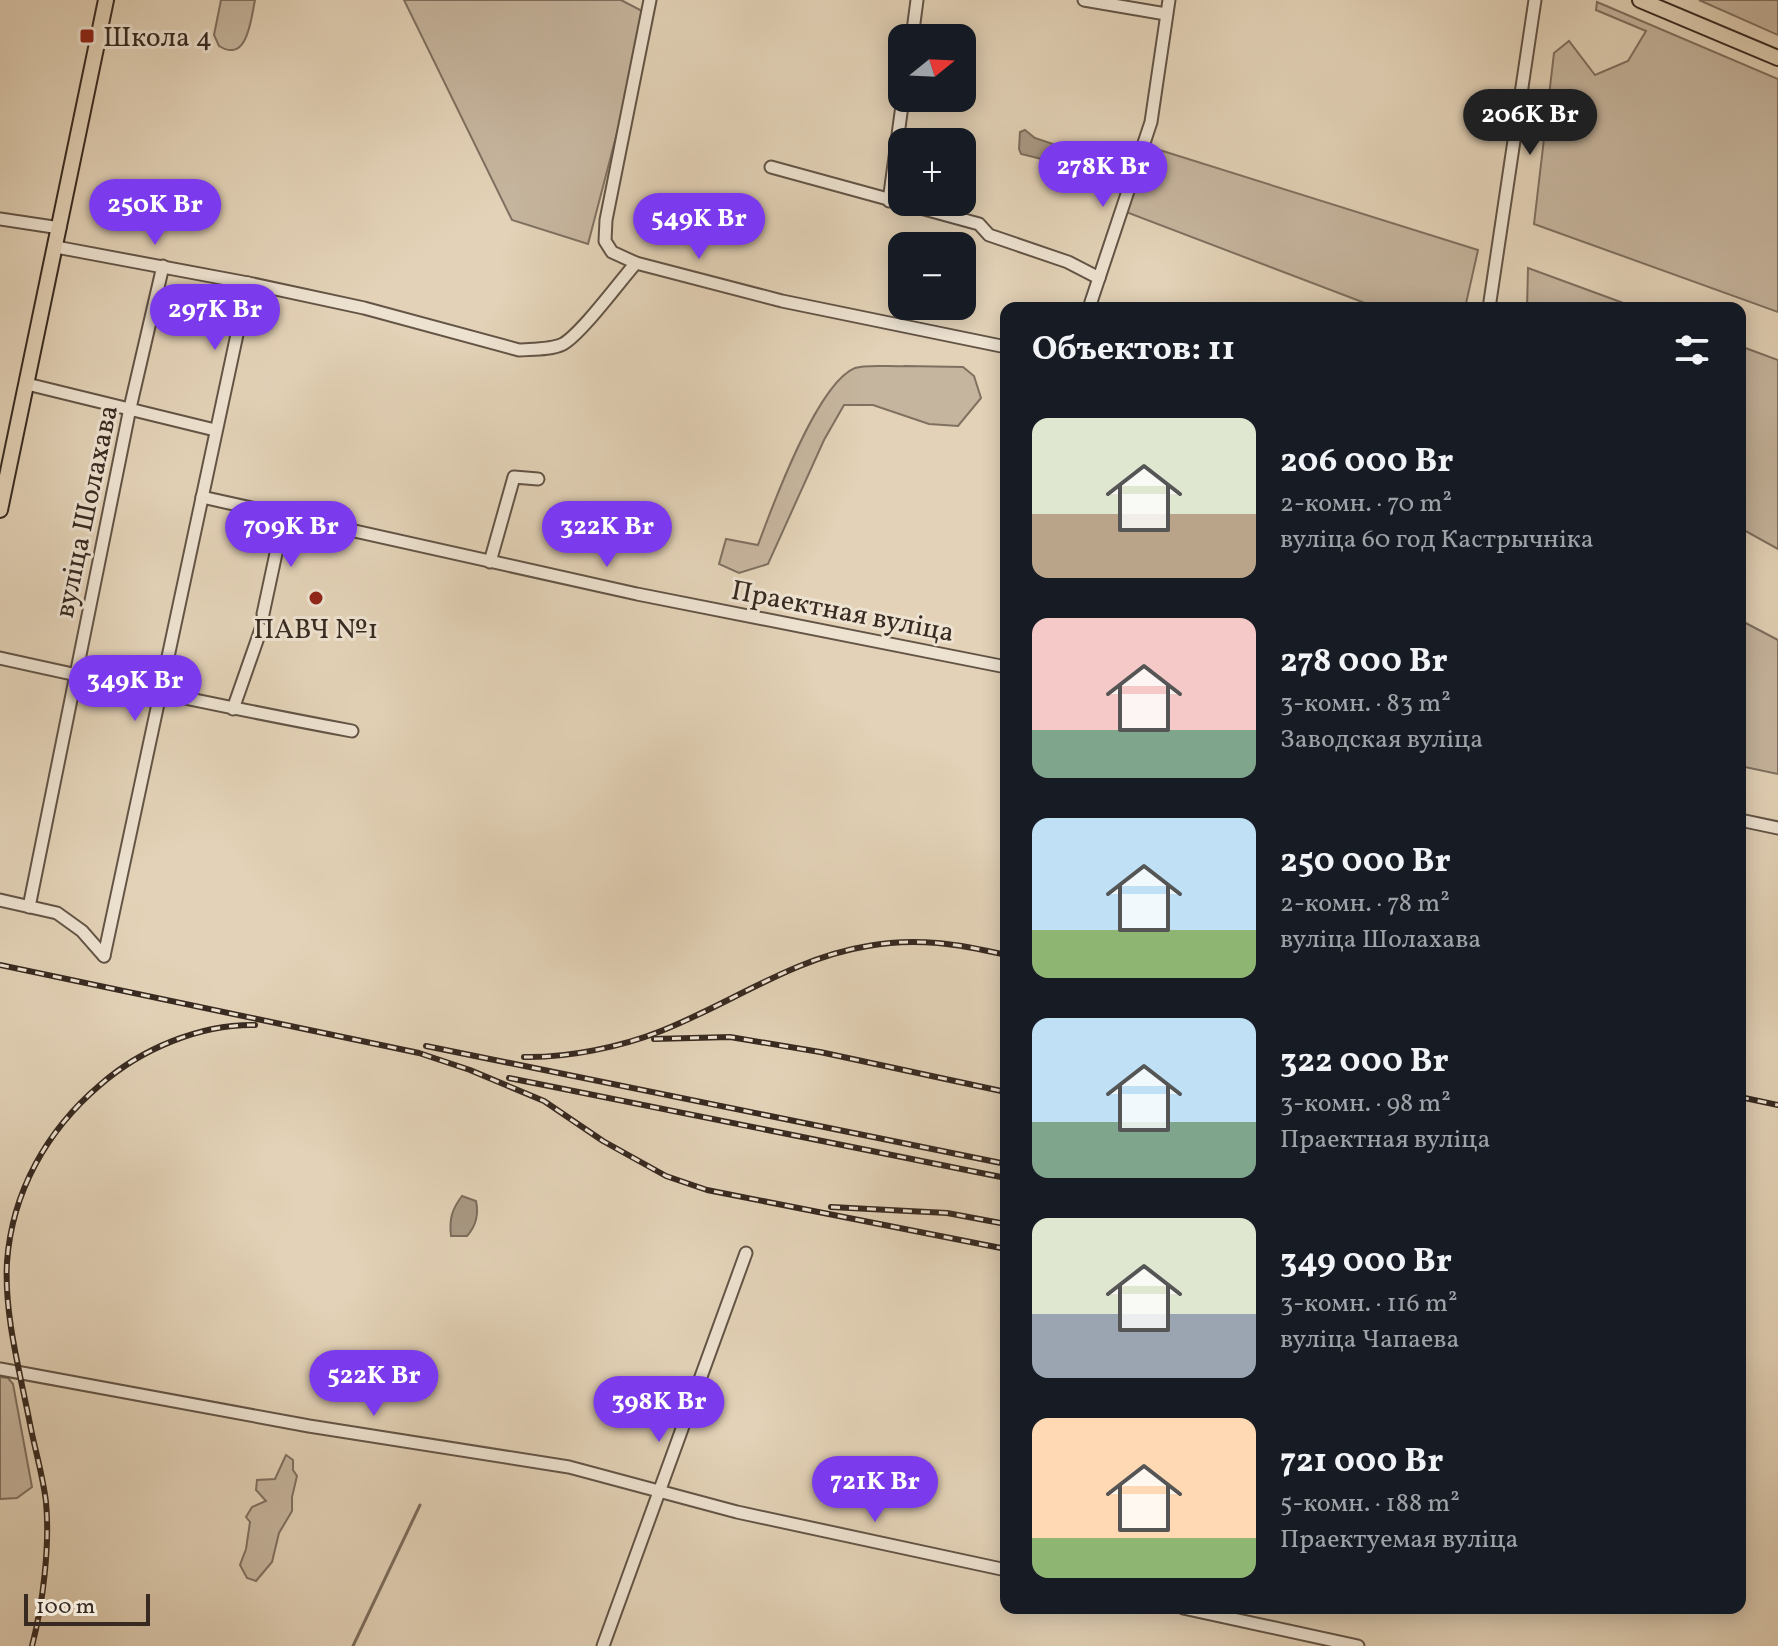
<!DOCTYPE html>
<html lang="ru">
<head>
<meta charset="utf-8">
<style>
  body { margin:0; font-family:Vollkorn,serif; background:#242831; color:#f1f3f6; height:100vh; display:flex; flex-direction:column; font-size:30px; white-space:nowrap }
  * { box-sizing:border-box; margin:0 }
  p { font-size:26px; color:#9ea1a6 }
  .icon { flex:none; width:44px; height:44px; fill:none; stroke:currentColor; stroke-width:2; stroke-linecap:round; stroke-linejoin:round }
  .map { position:relative; flex:1; overflow:hidden }
  .details { position:absolute; left:1000px; top:302px; width:746px; height:1312px; display:flex; flex-direction:column; background:#171b24; border-radius:16px; box-shadow:0 4px 20px #0003 }
  .details>* { flex:none }
  .needle { width:52px; rotate:72deg }
  .fabs { position:absolute; left:888px; top:24px; display:grid; gap:16px }
  .fabs a { display:grid; place-items:center; width:88px; height:88px; border-radius:16px; background:#171b24; box-shadow:0 4px 20px #0003; font-size:40px }
  .scale { position:absolute; left:24px; bottom:20px; width:126px; box-sizing:border-box; padding-left:8px; border:4px solid #382a21; border-top:0; font-size:22px; line-height:28px; white-space:nowrap; color:#382a21; -webkit-text-stroke:6px #ede2d0; paint-order:stroke }
  .price { position:absolute; translate:-50% -68px; padding:0 18px; border-radius:28px; background:#7c3aed; color:#fff; font-size:26px; line-height:52px; filter:drop-shadow(0 2px 4px #0008) }
  .price::after { content:''; position:absolute; left:50%; top:48px; width:24px; height:18px; margin-left:-12px; background:inherit; clip-path:polygon(0 0,100% 0,50% 100%) }
  .price.active { background:#222; color:#fff }
  ul { padding:0; list-style:none }
  li { display:flex; align-items:center; gap:24px; height:200px; padding:0 32px }
  li span { display:grid; place-items:center; flex:none; width:224px; height:160px; border-radius:16px; color:#555 }
  li>.icon { margin-inline-start:auto }
  span .icon { width:96px; height:96px; fill:#fffc; stroke-width:1 }
  li b { font-size:34px }
  h2 { display:flex; justify-content:space-between; align-items:center; height:96px; padding:0 32px; font-size:34px }
  .map>svg:first-child { display:block }
</style>
</head>
<body>
<div class="map">
<svg width="1778" height="1646" viewBox="0 0 1778 1646">
  <rect width="100%" height="100%" fill="#e3d2b7"/>
  <filter id="stains"><feTurbulence type="fractalNoise" baseFrequency=".0025" numOctaves="4"/><feColorMatrix values="0 0 0 0 .2 0 0 0 0 .09 0 0 0 0 .02 0 0 0 .5 -.17"/></filter>
  <radialGradient id="worn" r=".72"><stop offset=".6" stop-color="#630" stop-opacity="0"/><stop offset="1" stop-color="#630" stop-opacity=".3"/></radialGradient>
  <g fill="#c6b59e" stroke="#7f7060" stroke-width="2">
    <path d="M221,0H255C251,18 248,64 219,46L214,35Z"/>
    <path d="M404,0H621L648,14L588,244L512,220Z"/>
    <path d="M1699,0H1778V35Z"/>
    <path d="M1597,2L1778,79V312L1534,224L1554,53L1569,41L1595,75L1628,61L1646,31L1596,10Z"/>
    <path d="M1150,147L1478,250L1465,308H1378L1126,212Z"/>
    <path d="M1528,268L1637,308H1527Z"/>
    <path d="M1740,346L1778,360V549L1740,528Z"/>
    <path d="M905,366L963,367L974,376L981,398L958,426L929,424L873,405H844L824,440L768,564L739,573L719,564L726,539L758,545C772,507 817,383 855,368C866,364 893,367 905,366Z"/>
    <path d="M1740,620L1778,640V774L1740,766Z"/>
    <path d="M0,1377L8,1378L13,1384L32,1487L17,1498L0,1499Z"/>
    <path d="M286,1455L293,1460V1470L297,1476L292,1497V1511L279,1533L272,1562L256,1581L247,1578L240,1565L246,1549L250,1522L246,1517L252,1507L266,1501L256,1490L257,1480L275,1479Z"/>
  </g>
  <g fill="#a99984" stroke="#7c6d5c" stroke-width="2">
    <path d="M1025,130L1035,138L1053,144L1055,152L1050,161L1021,154L1019,149L1020,132Z"/>
    <path d="M462,1196L476,1201C479,1215 476,1226 467,1236H451C449,1219 452,1209 462,1196Z"/>
  </g>
  <g fill="none" stroke-linecap="round" stroke-linejoin="round">
    <path stroke="#7c6d5c" stroke-width="3" d="M353,1646L420,1505"/>
    <g stroke="#635446" stroke-width="15">
      <g id="minor">
        <path d="M650,0L606,220L605,241L612,252L636,263L782,301L1006,347"/>
        <path d="M1084,0L1166,14"/>
        <path d="M912,38L917,0"/>
        <path d="M771,167L979,224L989,235L1068,262L1099,278"/>
        <path d="M889,201L903,98"/>
        <path d="M0,219L60,228"/>
        <path d="M56,247L248,283L364,308L519,350C532,349 551,350 563,344C582,333 620,281 636,263"/>
        <path d="M1089,308L1151,122L1169,0"/>
        <path d="M1489,308L1535,0"/>
        <path d="M27,384L215,430"/>
        <path d="M202,497L637,594L1006,667"/>
        <path d="M490,562L514,477L538,479"/>
        <path d="M263,614L284,516"/>
        <path d="M0,658C117,684 234,709 352,731"/>
        <path d="M233,709L261,629"/>
        <path d="M1740,820L1778,828"/>
        <path d="M0,900L57,913L82,931L104,956"/>
        <path d="M29,907L130,408L163,266"/>
        <path d="M104,956L248,283"/>
        <path d="M0,1369L309,1426L569,1467L737,1512L1006,1570"/>
        <path d="M1183,1608L1358,1646"/>
        <path d="M603,1646L746,1253"/>
      </g>
    </g>
    <g stroke="#382a21" stroke-width="18">
      <g id="major">
        <path d="M1640,0L1778,58"/>
        <path d="M0,510L106,0"/>
      </g>
    </g>
    <use href="#minor" stroke="#ede2d0" stroke-width="11"/>
    <use href="#major" stroke="#e3d2b7" stroke-width="14"/>
    <g stroke="#382a21" stroke-width="6">
      <g id="rail">
        <path d="M0,965L419,1053L470,1070L544,1101L603,1141L666,1176L707,1190L1006,1249"/>
        <path d="M654,1039L730,1037L820,1052L1006,1092"/>
        <path d="M426,1046L1006,1164"/>
        <path d="M524,1057C567,1058 621,1047 661,1031C730,1004 793,958 868,946C916,937 959,944 1006,955"/>
        <path d="M509,1078L1006,1178"/>
        <path d="M1740,1097L1778,1105"/>
        <path d="M831,1207L947,1213L1006,1224"/>
        <path d="M32,1646C43,1604 50,1545 46,1502C43,1476 35,1450 30,1424C20,1372 4,1315 7,1262C12,1192 47,1130 100,1085C141,1049 200,1024 255,1025"/>
      </g>
    </g>
    <use href="#rail" stroke="#ede2d0" stroke-width="3" stroke-dasharray="9" stroke-linecap="butt"/>
  </g>
  <g fill="#8f2418" stroke="#ede2d0" stroke-width="3">
    <rect x="79" y="28" width="16" height="16" rx="4"/>
    <circle cx="316" cy="598" r="8"/>
  </g>
  <g text-anchor="middle" stroke-width="6" stroke-linejoin="round" paint-order="stroke">
    <g font-size="28" fill="#382a21" stroke="#ede2d0" text-anchor="start">
      <text x="103" y="46">Школа 4</text>
      <text x="316" y="638" text-anchor="middle">ПАВЧ №1</text>
    </g>
    <g font-size="28" fill="#382a21" stroke="#ede2d0">
      <text transform="translate(85 511) rotate(-78)" y="10">вуліца Шолахава</text>
      <text transform="translate(843 610) rotate(11)" y="10">Праектная вуліца</text>
    </g>
  </g>
  <rect width="100%" height="100%" filter="url(#stains)"/>
  <rect width="100%" height="100%" fill="url(#worn)"/>
</svg>
<div class="fabs">
<a><svg class="needle" viewBox="-14 -14 28 28"><path d="M0-13l5 13h-10z" fill="#e53935"/><path d="M0 13l5-13h-10z" fill="#9ea1a6"/></svg></a>
<a>+</a>
<a>−</a>
</div>
<div class="scale">100 m</div>
<b class="price active" style="left:1530px;top:157px">206K Br</b>
<b class="price" style="left:1103px;top:209px">278K Br</b>
<b class="price" style="left:155px;top:247px">250K Br</b>
<b class="price" style="left:699px;top:261px">549K Br</b>
<b class="price" style="left:215px;top:352px">297K Br</b>
<b class="price" style="left:291px;top:569px">709K Br</b>
<b class="price" style="left:607px;top:569px">322K Br</b>
<b class="price" style="left:135px;top:723px">349K Br</b>
<b class="price" style="left:374px;top:1418px">522K Br</b>
<b class="price" style="left:659px;top:1444px">398K Br</b>
<b class="price" style="left:875px;top:1524px">721K Br</b>
<section class="details">
<h2>Объектов: 11<svg class="icon" aria-label="filters" viewBox="0 0 24 24"><path d="M4 7h16M4 17h16"/><circle cx="9" cy="7" r="2"/><circle cx="15" cy="17" r="2"/></svg></h2>
<ul>
<li><span style="background:linear-gradient(#dfe7d0 60%,#b9a48a 0)"><svg class="icon" aria-label="home" viewBox="0 0 24 24"><path d="M3 11l9-7 9 7M6 9v11h12V9"/></svg></span><div><b>206 000 Br</b><p>2-комн. · 70 m²</p><p>вуліца 60 год Кастрычніка</p></div></li>
<li><span style="background:linear-gradient(#f6c9c9 70%,#7fa58c 0)"><svg class="icon" aria-label="home" viewBox="0 0 24 24"><path d="M3 11l9-7 9 7M6 9v11h12V9"/></svg></span><div><b>278 000 Br</b><p>3-комн. · 83 m²</p><p>Заводская вуліца</p></div></li>
<li><span style="background:linear-gradient(#bfe0f5 70%,#8fb573 0)"><svg class="icon" aria-label="home" viewBox="0 0 24 24"><path d="M3 11l9-7 9 7M6 9v11h12V9"/></svg></span><div><b>250 000 Br</b><p>2-комн. · 78 m²</p><p>вуліца Шолахава</p></div></li>
<li><span style="background:linear-gradient(#bfe0f5 65%,#7fa58c 0)"><svg class="icon" aria-label="home" viewBox="0 0 24 24"><path d="M3 11l9-7 9 7M6 9v11h12V9"/></svg></span><div><b>322 000 Br</b><p>3-комн. · 98 m²</p><p>Праектная вуліца</p></div></li>
<li><span style="background:linear-gradient(#dfe7d0 60%,#9aa5b1 0)"><svg class="icon" aria-label="home" viewBox="0 0 24 24"><path d="M3 11l9-7 9 7M6 9v11h12V9"/></svg></span><div><b>349 000 Br</b><p>3-комн. · 116 m²</p><p>вуліца Чапаева</p></div></li>
<li><span style="background:linear-gradient(#ffd9b3 75%,#8fb573 0)"><svg class="icon" aria-label="home" viewBox="0 0 24 24"><path d="M3 11l9-7 9 7M6 9v11h12V9"/></svg></span><div><b>721 000 Br</b><p>5-комн. · 188 m²</p><p>Праектуемая вуліца</p></div></li>
</ul>
</section>
</div>
</body>
</html>
